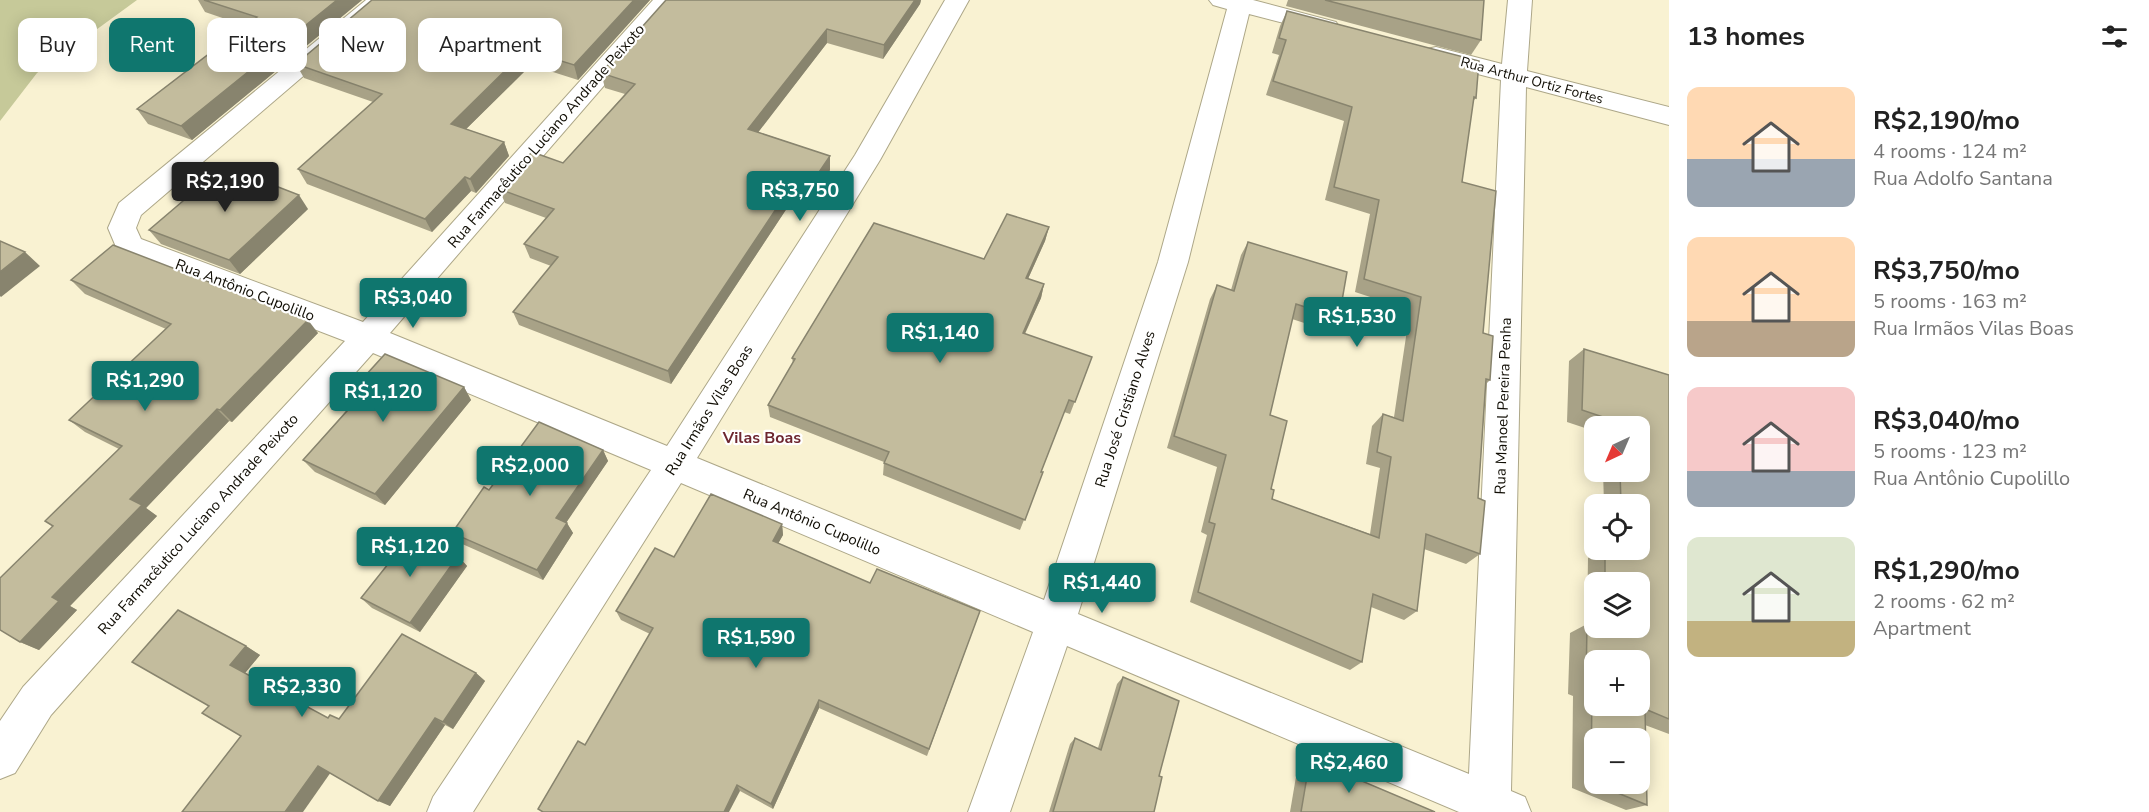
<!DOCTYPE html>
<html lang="en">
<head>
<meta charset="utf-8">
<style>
  body { margin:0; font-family:"Nunito Sans",sans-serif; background:#f2f2f2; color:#222; height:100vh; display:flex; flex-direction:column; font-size:22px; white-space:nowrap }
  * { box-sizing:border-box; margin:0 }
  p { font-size:20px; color:#767676 }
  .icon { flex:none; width:33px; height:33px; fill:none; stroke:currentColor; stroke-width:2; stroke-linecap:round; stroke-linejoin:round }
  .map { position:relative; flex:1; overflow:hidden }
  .drawer { display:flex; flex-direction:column; background:#fff; width:480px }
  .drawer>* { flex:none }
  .banner { position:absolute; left:18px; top:18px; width:570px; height:54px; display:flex; gap:12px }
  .needle { width:39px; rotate:224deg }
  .fabs { position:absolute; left:1584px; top:416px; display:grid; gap:12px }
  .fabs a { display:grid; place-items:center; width:66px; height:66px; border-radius:12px; background:#fff; box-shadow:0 3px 15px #0003; font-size:30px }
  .price { position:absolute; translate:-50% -51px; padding:0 14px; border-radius:6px; background:#0f766e; color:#fff; font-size:20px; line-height:39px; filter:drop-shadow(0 2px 3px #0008) }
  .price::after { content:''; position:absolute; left:50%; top:36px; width:18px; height:14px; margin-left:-9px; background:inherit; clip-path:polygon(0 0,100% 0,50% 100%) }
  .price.active { background:#222; color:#fff }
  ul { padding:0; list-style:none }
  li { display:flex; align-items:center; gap:18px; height:150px; padding:0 18px }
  li span { display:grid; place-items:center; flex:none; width:168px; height:120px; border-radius:12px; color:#555 }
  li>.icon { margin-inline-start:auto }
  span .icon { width:72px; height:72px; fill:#fffc; stroke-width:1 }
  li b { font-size:26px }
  h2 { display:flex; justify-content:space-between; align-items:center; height:72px; padding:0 18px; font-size:26px }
  .tag { padding:0 21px; border-radius:12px; background:#fff; box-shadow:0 3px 15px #0003; font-size:21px; line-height:54px }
  .tag.active { background:#0f766e; color:#fff }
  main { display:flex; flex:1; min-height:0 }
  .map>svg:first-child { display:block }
</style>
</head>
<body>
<main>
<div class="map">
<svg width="1669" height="812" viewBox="0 0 1669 812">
  <rect width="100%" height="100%" fill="#f9f2d2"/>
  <path fill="#c6c999" d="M0,0H137L37,73L0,121Z"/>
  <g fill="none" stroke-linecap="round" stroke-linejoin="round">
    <g stroke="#ada788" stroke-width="2">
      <path id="minor" d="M366,0H392L141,215L136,228L141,239L363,322L653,0H678L390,333L667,446L855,155L945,0H969L880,160L697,458L1044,600L1158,262L1227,9L1213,5L1209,0H1253L1336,22L1339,27L1336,32L1327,34L1249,14L1188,262L1078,614L1469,774L1501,80L1427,61L1424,55L1427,49L1436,47L1502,64L1508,0H1532L1527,71L1669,107V125L1526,87L1511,791L1525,797L1531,812H1459L1067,646L1010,812H968L1033,632L681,483L473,812H427L433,797L651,470L373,353L51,715L15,773L0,779V721L23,687L345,341L119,254L108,228L119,203Z"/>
    </g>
    <use href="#minor" fill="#fff" fill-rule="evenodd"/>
  </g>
  <g fill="#a8a287" fill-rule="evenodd">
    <path d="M198,0H362L192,140L148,124L137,109L246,26L205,12Z"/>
    <path d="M372,0H650L578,80L531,65L466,129L504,142L509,156L476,193L471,191L432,232L307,184L298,169L373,102L304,78L296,64Z"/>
    <path d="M915,0H921L920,4L883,59L827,43L758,132L830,156V170L807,204L793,199L671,384L519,325L513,312L551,266L530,258L524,244L546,218L505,203L499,189L563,163L625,94L605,88L601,73Z"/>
    <path d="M1288,0H1484L1481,40L1471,55L1286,6Z"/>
    <path d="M1287,11L1476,98L1473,101L1462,182L1490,380L1486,384L1478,498L1480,554L1466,564L1424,549L1417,611L1404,620L1371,607L1362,662L1350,670L1190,602L1207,535L1201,532L1217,467L1167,448L1210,299L1217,285L1231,290L1241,255L1248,242L1339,318L1329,331L1292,319L1270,415L1272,499L1370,534L1380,468L1366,464L1372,426L1383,414L1394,417L1410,310L1355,292L1370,214L1325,200L1344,121L1266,95L1279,55L1272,53L1280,26Z"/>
    <path d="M308,209L240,274L161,244L149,230Z"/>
    <path d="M1049,227L1045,241L1028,279L1044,284L1041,298L1025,334L1092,357L1070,414L1064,412L1041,472H1043L1020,530L883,475L884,462L770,417L768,405L793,363L792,358Z"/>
    <path d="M71,280L318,333L232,422L229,421L146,508L157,516L70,606L77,610L39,650L20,642L52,526L119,449L85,432L69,420L166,329L85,294Z"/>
    <path d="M1584,349L1669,375V734L1645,725L1647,805L1626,810L1572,788L1573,696L1568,694L1570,633L1587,624L1588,558L1603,549H1640V504H1604L1603,471H1640V426H1594V431L1567,422L1569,361ZM1594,582H1640V627H1594Z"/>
    <path d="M464,387L471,400L385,505L315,472L303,460L352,404L346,397Z"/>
    <path d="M603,450L608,461L566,522L573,533L543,580L460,543L452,533L489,490Z"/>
    <path d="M782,524L783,535L778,543L870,583L980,611L927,756L819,708L773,809L740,791L585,745L650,634L621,620L616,611Z"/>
    <path d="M458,556L467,566L420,632L372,608L361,598Z"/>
    <path d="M246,646L260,655L245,673L328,718L339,719L476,673L485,681L453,729L445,725L390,806L330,773L241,736L209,706Z"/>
    <path d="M1123,677L1159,776L1154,812H1049L1070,744L1075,738L1098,748L1117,684Z"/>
    <path d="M1310,759L1435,812H1290L1298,765Z"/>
  </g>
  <g fill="#88846e">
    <path d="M337,0H362L192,140L181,126Z"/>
    <path d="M634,0H650L578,80L574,65Z"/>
    <path d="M915,0H921L920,4L883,59L884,45Z"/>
    <path d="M827,29V43L750,143L748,129Z"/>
    <path d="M526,50L531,65L457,138L451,124Z"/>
    <path d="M504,142L509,156L476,193L470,179Z"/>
    <path d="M830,156V170L807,204V190Z"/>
    <path d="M465,177L471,191L432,232L425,219Z"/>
    <path d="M792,185L793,199L671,384L668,371Z"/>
    <path d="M299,195L308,209L240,274L229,260Z"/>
    <path d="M1049,227L1045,241L1022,292L1026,278Z"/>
    <path d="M25,252L40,266L1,297L0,296V272Z"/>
    <path d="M1044,284L1041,298L1019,346L1023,333Z"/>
    <path d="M308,320L318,333L232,422L220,410Z"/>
    <path d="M464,387L471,400L385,505L375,494Z"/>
    <path d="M217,409L229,421L146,508L157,516L70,606L77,610L39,650L20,642L52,597L130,499Z"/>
    <path d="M603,450L608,461L562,529L556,518Z"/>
    <path d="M567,523L573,533L543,580L537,570Z"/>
    <path d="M782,524L783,535L774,551L773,541Z"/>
    <path d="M458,556L467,566L420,632L410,623Z"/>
    <path d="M246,646L260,655L245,673L230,665Z"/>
    <path d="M476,673L485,681L453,729L443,722Z"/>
    <path d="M819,700V708L773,809L771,804Z"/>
    <path d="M435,718L445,725L390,806L378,801Z"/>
    <path d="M318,766L331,772L303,812H285Z"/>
    <path d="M737,785L740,791L729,812H724Z"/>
  </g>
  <g fill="#c3bc9d" stroke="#88846e" stroke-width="1.5" fill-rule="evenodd">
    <path d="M204,0H337L181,126L137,109L257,17Z"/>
    <path d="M372,0H634L574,65L526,50L451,124L504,142L470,179L465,177L425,219L298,169L382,94L296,64Z"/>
    <path d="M666,0H915L884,45L827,29L748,129L830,156L807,190L792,185L668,371L513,312L558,257L524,244L554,209L499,189L532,152L563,163L635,84L601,73Z"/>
    <path d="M1325,0H1484L1481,40Z"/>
    <path d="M1287,11L1479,61L1476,98L1474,97L1462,182L1496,191L1483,333L1493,336L1490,380L1486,379L1478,498L1485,501L1480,554L1426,534L1417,611L1373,594L1362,662L1198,592L1215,524L1209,522L1226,455L1174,436L1217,285L1234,291L1248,242L1347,272L1339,318L1296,304L1270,415L1287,421L1271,489L1274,490L1272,499L1379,538L1391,457L1377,452L1383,414L1403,421L1421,297L1364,279L1379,200L1334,187L1352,107L1273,81L1286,40L1279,38Z"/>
    <path d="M224,166L299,195L229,260L149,230Z"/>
    <path d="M1007,214L1049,227L1026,278L1044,284L1023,333L1092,357L1075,402L1069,400L1041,472H1043L1025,520L884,463L889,452L768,405L795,359L792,358L874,223L984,259Z"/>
    <path d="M0,241L25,252L0,272Z"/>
    <path d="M113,245L308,320L220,410L217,409L130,499L142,505L52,597L59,601L20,642L0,630V578L53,526L45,521L122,446L69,420L171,324L71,280Z"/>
    <path d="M1584,349L1669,375V719L1645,709L1647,805L1591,782L1592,689L1586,687L1587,624L1605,630V627H1640V582H1605V549H1610L1623,554V549H1640V504H1621L1620,471H1640V426H1618V422L1582,410ZM1594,660H1640V705H1594ZM1594,738H1640V783H1594Z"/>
    <path d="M385,354L464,387L375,494L303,460L356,401L346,397Z"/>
    <path d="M539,422L603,450L556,518L567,523L537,570L452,533L484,487L489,490Z"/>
    <path d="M711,494L782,524L773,541L870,583L877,569L980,611L929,749L819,700L771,804L737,785L724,812H543L538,809L578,741L585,745L653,628L616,611L655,548L674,557Z"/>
    <path d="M412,534L458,556L410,623L361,598Z"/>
    <path d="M178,610L246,646L230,665L328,718L330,715L339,719L402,634L476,673L443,722L435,718L378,801L318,766L285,812H182L241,736L202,713L209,706L132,662Z"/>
    <path d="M1123,677L1179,701L1159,776L1162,777L1154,812H1053L1075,738L1101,750Z"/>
    <path d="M1310,759L1435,812H1301Z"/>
  </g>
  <g text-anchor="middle" stroke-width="4.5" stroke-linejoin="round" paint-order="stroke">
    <g font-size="14" fill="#100d04" stroke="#fff">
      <text transform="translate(1532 80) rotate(15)" y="5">Rua Arthur Ortiz Fortes</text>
    </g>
    <g font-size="15" fill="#100d04" stroke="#fff">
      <text transform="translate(546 136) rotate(-49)" y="5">Rua Farmacêutico Luciano Andrade Peixoto</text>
      <text transform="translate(245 290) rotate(21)" y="5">Rua Antônio Cupolillo</text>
      <text transform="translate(1503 406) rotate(-88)" y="5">Rua Manoel Pereira Penha</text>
      <text transform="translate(1125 409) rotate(-72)" y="5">Rua José Cristiano Alves</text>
      <text transform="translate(709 410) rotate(-58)" y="5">Rua Irmãos Vilas Boas</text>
      <text transform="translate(812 522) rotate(23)" y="5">Rua Antônio Cupolillo</text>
      <text transform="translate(198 524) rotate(-48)" y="5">Rua Farmacêutico Luciano Andrade Peixoto</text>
    </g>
    <g font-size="16" font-weight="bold" fill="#6d262f" stroke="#fff">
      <text x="762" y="443">Vilas Boas</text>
    </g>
  </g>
</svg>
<div class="fabs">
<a><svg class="needle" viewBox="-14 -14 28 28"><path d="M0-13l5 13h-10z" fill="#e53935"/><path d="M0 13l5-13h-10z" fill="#767676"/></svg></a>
<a><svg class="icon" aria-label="locate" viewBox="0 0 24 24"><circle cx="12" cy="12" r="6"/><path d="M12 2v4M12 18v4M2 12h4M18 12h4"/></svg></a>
<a><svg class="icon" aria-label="layers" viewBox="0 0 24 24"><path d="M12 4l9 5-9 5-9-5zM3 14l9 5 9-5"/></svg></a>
<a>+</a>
<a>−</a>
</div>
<b class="price active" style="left:225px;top:213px">R$2,190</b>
<b class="price" style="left:800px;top:222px">R$3,750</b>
<b class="price" style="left:413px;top:329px">R$3,040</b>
<b class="price" style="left:1357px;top:348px">R$1,530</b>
<b class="price" style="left:940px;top:364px">R$1,140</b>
<b class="price" style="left:145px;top:412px">R$1,290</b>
<b class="price" style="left:383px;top:423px">R$1,120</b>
<b class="price" style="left:530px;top:497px">R$2,000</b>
<b class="price" style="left:410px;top:578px">R$1,120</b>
<b class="price" style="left:1102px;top:614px">R$1,440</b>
<b class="price" style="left:756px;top:669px">R$1,590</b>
<b class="price" style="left:302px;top:718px">R$2,330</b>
<b class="price" style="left:1349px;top:794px">R$2,460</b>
<div class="banner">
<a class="tag">Buy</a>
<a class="tag active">Rent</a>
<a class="tag">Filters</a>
<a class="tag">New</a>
<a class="tag">Apartment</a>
</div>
</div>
<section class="drawer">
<h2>13 homes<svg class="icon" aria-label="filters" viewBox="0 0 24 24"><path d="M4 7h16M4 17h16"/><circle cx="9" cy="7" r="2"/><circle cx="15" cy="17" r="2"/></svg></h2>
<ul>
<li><span style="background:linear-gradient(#ffd9b3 60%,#9aa5b1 0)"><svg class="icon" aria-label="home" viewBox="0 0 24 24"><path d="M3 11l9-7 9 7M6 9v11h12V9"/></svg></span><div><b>R$2,190/mo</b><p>4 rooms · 124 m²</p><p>Rua Adolfo Santana</p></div></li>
<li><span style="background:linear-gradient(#ffd9b3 70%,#b9a48a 0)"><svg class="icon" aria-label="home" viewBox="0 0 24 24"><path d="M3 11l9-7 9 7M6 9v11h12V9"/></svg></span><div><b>R$3,750/mo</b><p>5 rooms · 163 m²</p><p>Rua Irmãos Vilas Boas</p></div></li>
<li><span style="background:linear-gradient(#f6c9c9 70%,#9aa5b1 0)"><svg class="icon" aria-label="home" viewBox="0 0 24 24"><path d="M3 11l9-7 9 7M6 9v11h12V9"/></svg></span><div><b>R$3,040/mo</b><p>5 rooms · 123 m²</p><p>Rua Antônio Cupolillo</p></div></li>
<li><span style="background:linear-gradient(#dfe7d0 70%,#c2b280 0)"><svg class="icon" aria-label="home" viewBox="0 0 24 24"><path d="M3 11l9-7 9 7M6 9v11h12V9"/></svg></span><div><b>R$1,290/mo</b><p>2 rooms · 62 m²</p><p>Apartment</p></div></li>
</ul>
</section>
</main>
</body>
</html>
